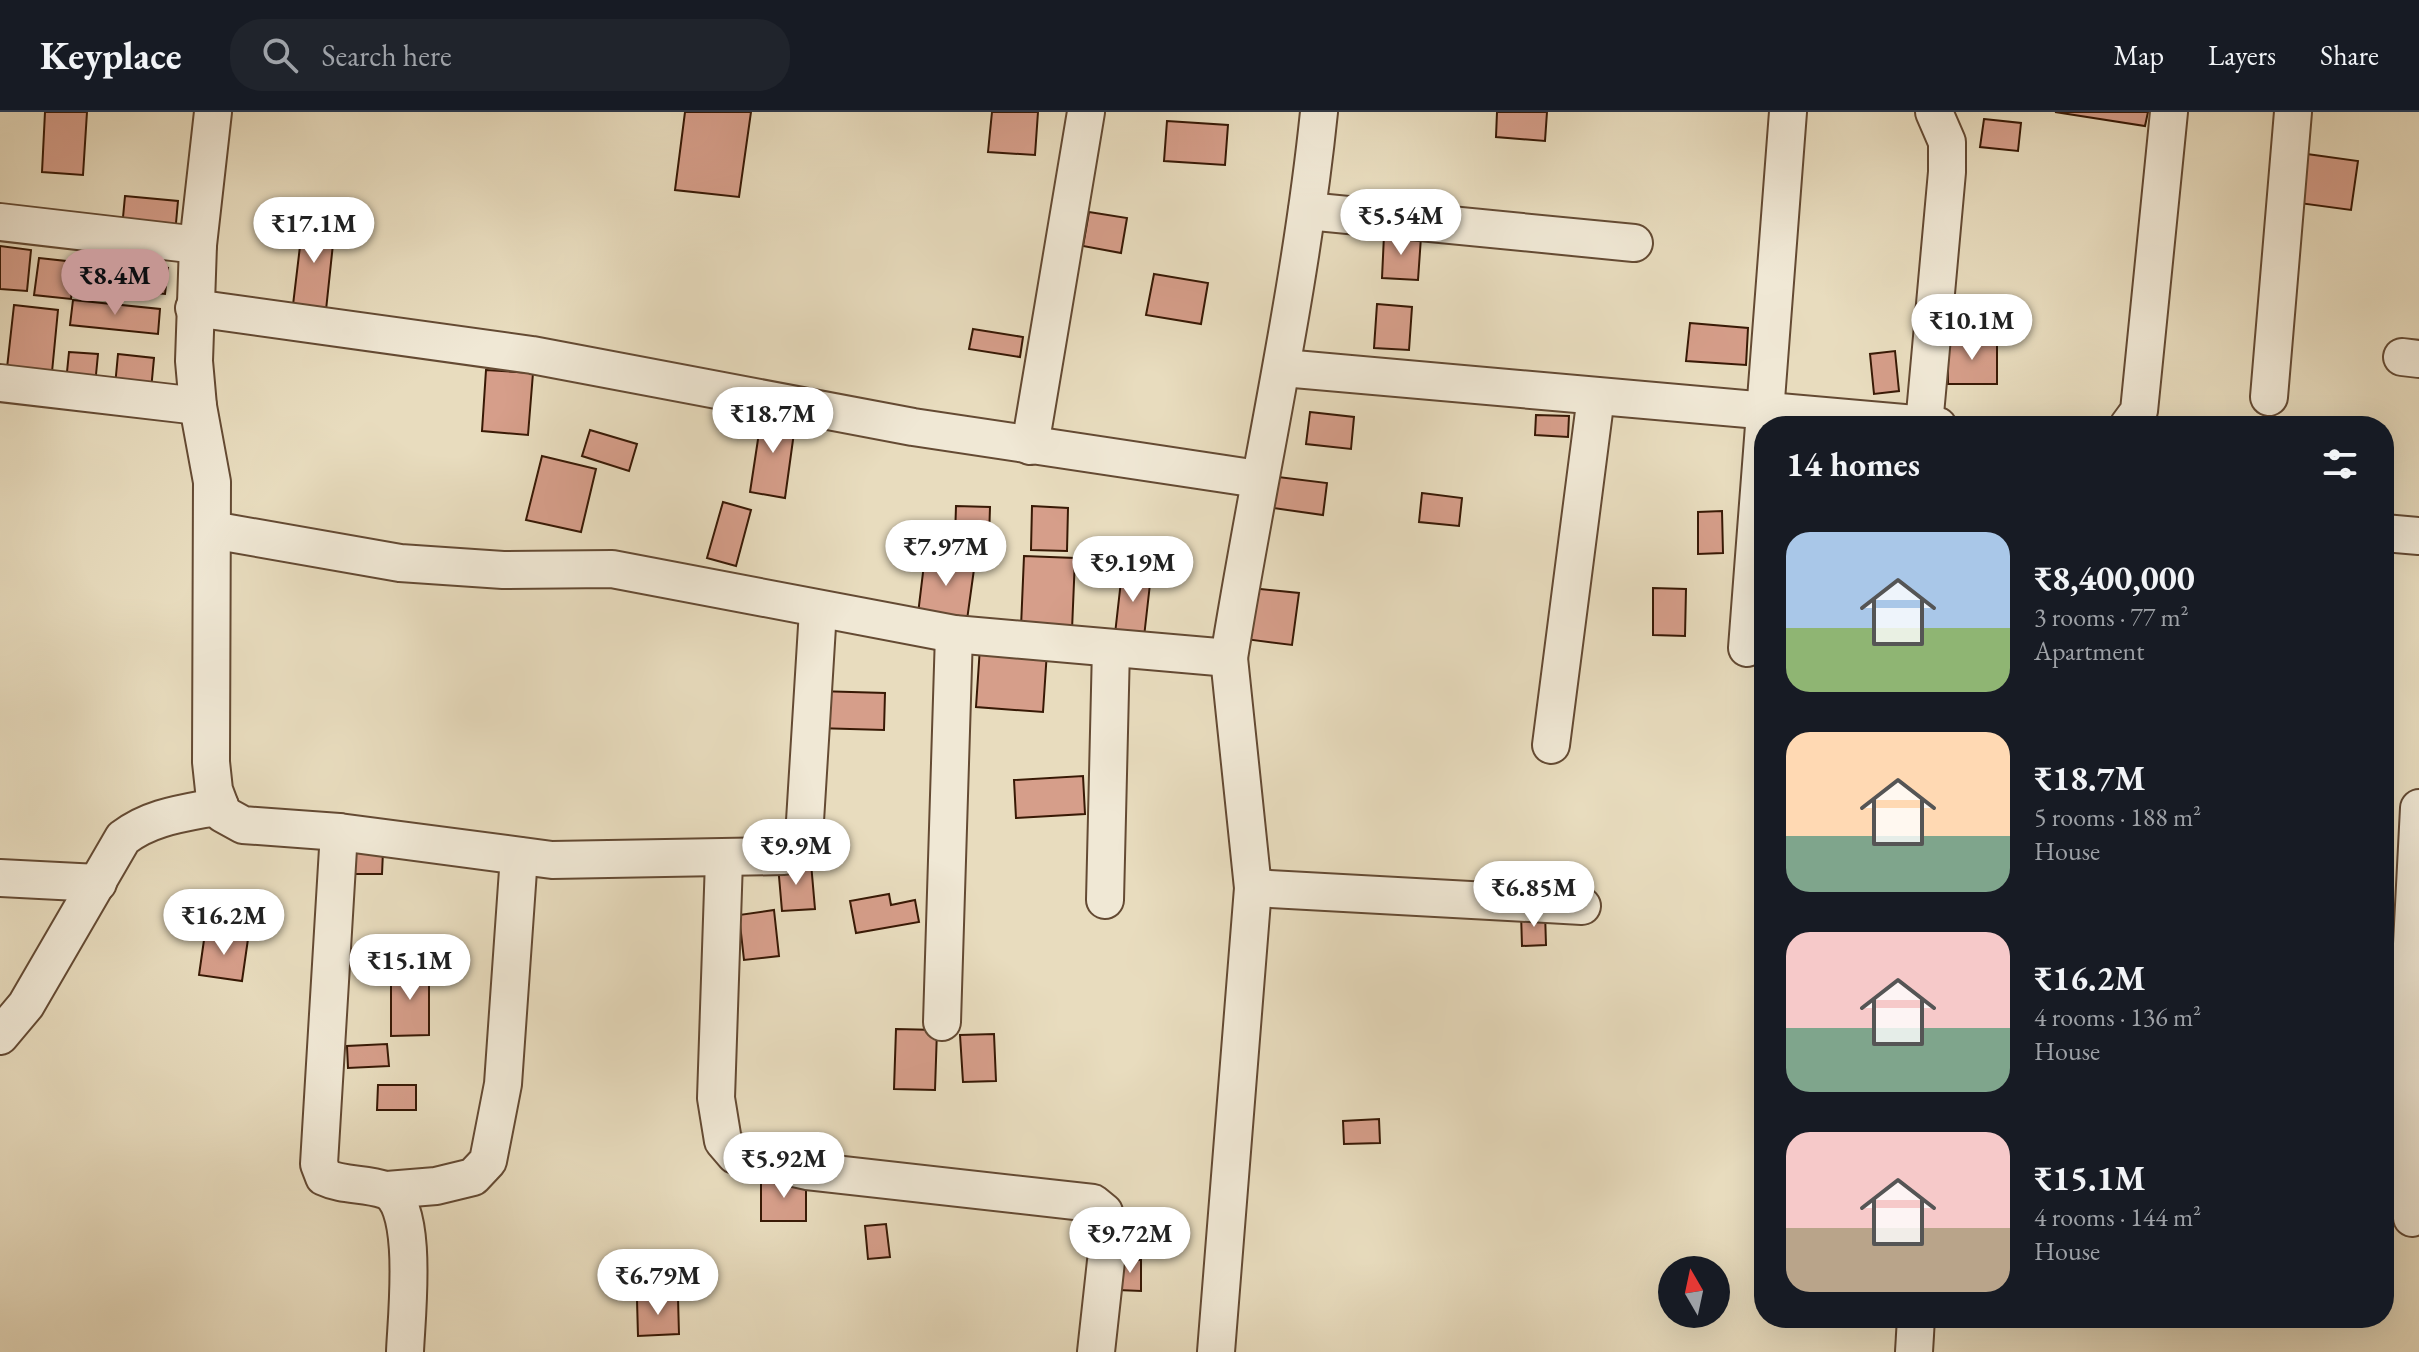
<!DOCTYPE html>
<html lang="en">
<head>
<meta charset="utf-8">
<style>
  body { margin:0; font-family:"EB Garamond",serif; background:#20242c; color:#f1f3f6; height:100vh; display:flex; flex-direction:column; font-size:30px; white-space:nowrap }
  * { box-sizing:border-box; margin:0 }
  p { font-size:26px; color:#9ea1a6 }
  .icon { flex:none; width:44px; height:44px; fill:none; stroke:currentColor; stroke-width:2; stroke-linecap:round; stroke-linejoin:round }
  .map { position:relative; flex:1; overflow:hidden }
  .sheet { position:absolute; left:1754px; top:304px; width:640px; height:912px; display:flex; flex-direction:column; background:#171b24; border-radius:32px; box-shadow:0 8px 32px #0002 }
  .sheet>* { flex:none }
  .needle { width:52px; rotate:351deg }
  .tools { position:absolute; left:1658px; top:1144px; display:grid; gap:16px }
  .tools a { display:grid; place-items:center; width:72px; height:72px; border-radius:50%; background:#171b24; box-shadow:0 8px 32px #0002; font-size:40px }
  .price { position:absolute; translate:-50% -68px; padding:0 18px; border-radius:28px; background:#fff; color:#222; font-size:26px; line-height:52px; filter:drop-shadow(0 2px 4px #0008) }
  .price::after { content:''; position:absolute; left:50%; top:48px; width:24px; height:18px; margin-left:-12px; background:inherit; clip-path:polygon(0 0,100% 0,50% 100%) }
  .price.on { background:#c59692; color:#111 }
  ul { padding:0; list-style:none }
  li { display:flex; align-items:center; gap:24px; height:200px; padding:0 32px }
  li span { display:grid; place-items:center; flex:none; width:224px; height:160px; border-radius:24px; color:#555 }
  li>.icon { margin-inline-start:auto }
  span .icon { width:96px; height:96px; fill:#fffc; stroke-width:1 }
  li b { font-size:34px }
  h2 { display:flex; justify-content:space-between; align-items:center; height:96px; padding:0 32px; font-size:34px }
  header { display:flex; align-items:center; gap:48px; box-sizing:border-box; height:112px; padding:0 40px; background:#171b24; border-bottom:2px solid #363941 }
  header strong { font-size:38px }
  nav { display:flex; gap:44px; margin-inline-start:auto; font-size:28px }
  .search { width:560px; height:72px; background:#20242c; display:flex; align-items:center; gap:20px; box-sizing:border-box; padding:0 28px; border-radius:32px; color:#9ea1a6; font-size:30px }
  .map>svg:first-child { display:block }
</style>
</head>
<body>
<header>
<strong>Keyplace</strong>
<div class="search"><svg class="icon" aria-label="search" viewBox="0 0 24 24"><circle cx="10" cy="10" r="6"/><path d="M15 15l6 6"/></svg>Search here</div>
<nav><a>Map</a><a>Layers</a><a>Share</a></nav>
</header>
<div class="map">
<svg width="2419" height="1240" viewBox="0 0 2419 1240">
  <rect width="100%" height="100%" fill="#e8dcbe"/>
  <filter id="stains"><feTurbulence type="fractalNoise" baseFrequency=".0025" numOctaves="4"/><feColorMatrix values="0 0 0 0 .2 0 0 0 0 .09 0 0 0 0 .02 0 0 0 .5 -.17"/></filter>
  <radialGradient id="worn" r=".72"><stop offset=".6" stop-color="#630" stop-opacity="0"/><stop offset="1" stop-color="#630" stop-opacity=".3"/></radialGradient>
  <g fill="#d69e8a" stroke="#381905" stroke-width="2">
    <path d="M45,0H87L83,63L42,60Z"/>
    <path d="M685,0H751L739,85L675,78Z"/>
    <path d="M992,0H1038L1035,43L988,40Z"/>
    <path d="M1497,0H1547L1545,29L1496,25Z"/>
    <path d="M2055,0H2148L2145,14Z"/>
    <path d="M1984,7L2021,11L2018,39L1980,35Z"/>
    <path d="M1167,9L1228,13L1225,53L1164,49Z"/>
    <path d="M2307,42L2358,49L2351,98L2299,91Z"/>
    <path d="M125,84L178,89L175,122L122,116Z"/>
    <path d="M1089,100L1127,106L1121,141L1083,134Z"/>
    <path d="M303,109L335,113L326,198L293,193Z"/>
    <path d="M1384,123L1421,125L1418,168L1382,166Z"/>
    <path d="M0,134L31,138L27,179L0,177Z"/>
    <path d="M39,146L75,150L71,187L34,183Z"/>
    <path d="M100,150L168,156L165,182L98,176Z"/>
    <path d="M1154,162L1208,171L1201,212L1146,203Z"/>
    <path d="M73,188L160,197L158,222L70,213Z"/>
    <path d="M1377,192L1412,195L1409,238L1374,236Z"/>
    <path d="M14,193L58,198L52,260L7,256Z"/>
    <path d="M1690,211L1748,216L1746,253L1686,249Z"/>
    <path d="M973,217L1023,225L1020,245L969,237Z"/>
    <rect x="1948" y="227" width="49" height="45"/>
    <path d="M1895,239L1899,279L1874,282L1870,242Z"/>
    <path d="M69,240L98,242L95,273L66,270Z"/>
    <path d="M118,242L154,246L151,278L115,274Z"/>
    <path d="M486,258L533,261L528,323L482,319Z"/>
    <path d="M1310,300L1354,305L1351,337L1306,332Z"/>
    <path d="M762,301L796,306L785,386L750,380Z"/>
    <path d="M1536,303L1569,304L1568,325L1535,323Z"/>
    <path d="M590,318L637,332L629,359L582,344Z"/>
    <path d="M542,344L596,357L581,420L526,408Z"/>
    <path d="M1270,364L1327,371L1323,403L1266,395Z"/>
    <path d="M1422,381L1462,386L1459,414L1419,410Z"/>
    <path d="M723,390L751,398L736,454L707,446Z"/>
    <path d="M956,394L990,395L989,426L955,425Z"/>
    <path d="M1032,394L1068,396L1067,439L1031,438Z"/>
    <path d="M1722,399L1723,441L1698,442V400Z"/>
    <path d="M925,444L975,450L967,508L918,502Z"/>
    <path d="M1024,444L1075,446L1072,518L1021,515Z"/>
    <path d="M1122,460L1151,463L1144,525L1115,522Z"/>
    <path d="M1251,476L1299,481L1292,533L1245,527Z"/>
    <path d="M1653,476L1686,477L1685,524L1653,523Z"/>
    <path d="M980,535L1047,539L1043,600L976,595Z"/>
    <path d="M817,579L885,581L884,618L816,616Z"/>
    <path d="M1083,664L1085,702L1016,706L1014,668Z"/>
    <path d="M345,738L383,739L382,762H345Z"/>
    <path d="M811,751L815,797L782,799L778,753Z"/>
    <path d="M889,782L891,793L915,788L919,810L856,821L850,789Z"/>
    <path d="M774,798L779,844L744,848L739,803Z"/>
    <path d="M1545,800L1546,833L1522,834L1521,801Z"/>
    <path d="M205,821L248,827L242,869L199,863Z"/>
    <path d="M391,856L429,857V923L391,924Z"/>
    <path d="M896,917L937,918L935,978L894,977Z"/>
    <path d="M994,922L996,969L963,970L960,923Z"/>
    <path d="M387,932L389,954L348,956L347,934Z"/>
    <path d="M378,973H416V998H377Z"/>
    <path d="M1379,1007L1380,1031L1344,1032L1343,1009Z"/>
    <rect x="761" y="1068" width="45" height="41"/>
    <path d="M886,1112L890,1145L868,1147L865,1114Z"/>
    <path d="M1119,1147L1141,1148V1179L1118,1178Z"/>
    <path d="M678,1186L679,1222L638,1224L637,1188Z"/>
  </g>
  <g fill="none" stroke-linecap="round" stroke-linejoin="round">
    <g stroke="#644a33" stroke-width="40">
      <g id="street">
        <path d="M213,0L198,133L194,249L198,294L212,370L211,650L214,678L223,702L243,713L339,720L552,748L784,744L798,737L805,709L818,498"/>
        <path d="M1307,99L1634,131"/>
        <path d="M0,110L198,133"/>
        <path d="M194,196L532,243L913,315L1258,367"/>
        <path d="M2402,245L2419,247"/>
        <path d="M1283,256L1938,314"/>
        <path d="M0,271L198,294"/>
        <path d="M2269,285L2293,0"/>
        <path d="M1924,313L1947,60V30L1934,0"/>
        <path d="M2128,314L2139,299L2169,0"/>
        <path d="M1030,334L1086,0"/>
        <path d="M212,418L400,451L503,458L612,457L954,522L1229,546C1258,364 1300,184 1319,0"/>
        <path d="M2384,421L2419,424"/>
        <path d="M1747,536L1788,0"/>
        <path d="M1551,633L1596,284"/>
        <path d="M339,720L319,1052L324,1065C343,1074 365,1071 385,1078C420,1090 406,1208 405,1240"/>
        <path d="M724,748L716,986L723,1029L735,1043L807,1059L1093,1091L1104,1100L1108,1131L1096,1240"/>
        <path d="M0,766L98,771"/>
        <path d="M1253,776L1582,794"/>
        <path d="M1105,788L1111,536"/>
        <path d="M942,910L954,522"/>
        <path d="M0,924L26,893L123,726C151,704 186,701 220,694"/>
        <path d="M387,1078L436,1074L473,1065L488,1049L503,972L519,744"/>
        <path d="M2412,1106L2405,968L2419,696"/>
        <path d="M1216,1240L1253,776L1229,546"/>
        <path d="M1914,1240L1916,1206"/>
      </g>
    </g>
    <use href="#street" stroke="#f0e8d5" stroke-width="36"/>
  </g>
  <rect width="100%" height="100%" filter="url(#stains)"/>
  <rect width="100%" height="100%" fill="url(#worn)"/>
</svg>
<div class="tools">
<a><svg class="needle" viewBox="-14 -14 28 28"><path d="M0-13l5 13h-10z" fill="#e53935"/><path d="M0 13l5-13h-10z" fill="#9ea1a6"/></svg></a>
</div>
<b class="price" style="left:1401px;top:145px">₹5.54M</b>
<b class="price" style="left:314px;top:153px">₹17.1M</b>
<b class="price on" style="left:115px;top:205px">₹8.4M</b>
<b class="price" style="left:1972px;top:250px">₹10.1M</b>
<b class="price" style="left:773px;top:343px">₹18.7M</b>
<b class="price" style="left:946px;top:476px">₹7.97M</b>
<b class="price" style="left:1133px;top:492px">₹9.19M</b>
<b class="price" style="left:796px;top:775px">₹9.9M</b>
<b class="price" style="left:1534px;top:817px">₹6.85M</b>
<b class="price" style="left:224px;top:845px">₹16.2M</b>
<b class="price" style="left:410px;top:890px">₹15.1M</b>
<b class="price" style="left:784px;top:1088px">₹5.92M</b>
<b class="price" style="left:1130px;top:1163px">₹9.72M</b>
<b class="price" style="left:658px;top:1205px">₹6.79M</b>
<section class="sheet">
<h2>14 homes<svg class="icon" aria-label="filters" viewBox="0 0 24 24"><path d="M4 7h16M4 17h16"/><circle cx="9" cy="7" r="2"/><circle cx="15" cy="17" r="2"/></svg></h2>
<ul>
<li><span style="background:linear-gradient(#a9c7e8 60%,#8fb573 0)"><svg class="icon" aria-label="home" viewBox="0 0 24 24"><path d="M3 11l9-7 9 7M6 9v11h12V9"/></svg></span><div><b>₹8,400,000</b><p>3 rooms · 77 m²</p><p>Apartment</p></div></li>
<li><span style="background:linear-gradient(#ffd9b3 65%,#7fa58c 0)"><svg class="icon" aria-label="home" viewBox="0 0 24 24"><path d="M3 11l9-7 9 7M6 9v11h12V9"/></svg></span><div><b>₹18.7M</b><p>5 rooms · 188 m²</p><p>House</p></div></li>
<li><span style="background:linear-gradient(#f6c9c9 60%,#7fa58c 0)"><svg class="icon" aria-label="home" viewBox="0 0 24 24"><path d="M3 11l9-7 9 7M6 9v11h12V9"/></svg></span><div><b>₹16.2M</b><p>4 rooms · 136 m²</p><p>House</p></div></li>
<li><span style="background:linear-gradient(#f6c9c9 60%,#b9a48a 0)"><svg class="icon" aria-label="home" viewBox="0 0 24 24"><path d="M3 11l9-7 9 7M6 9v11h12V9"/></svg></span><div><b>₹15.1M</b><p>4 rooms · 144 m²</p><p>House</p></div></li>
</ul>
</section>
</div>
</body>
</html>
